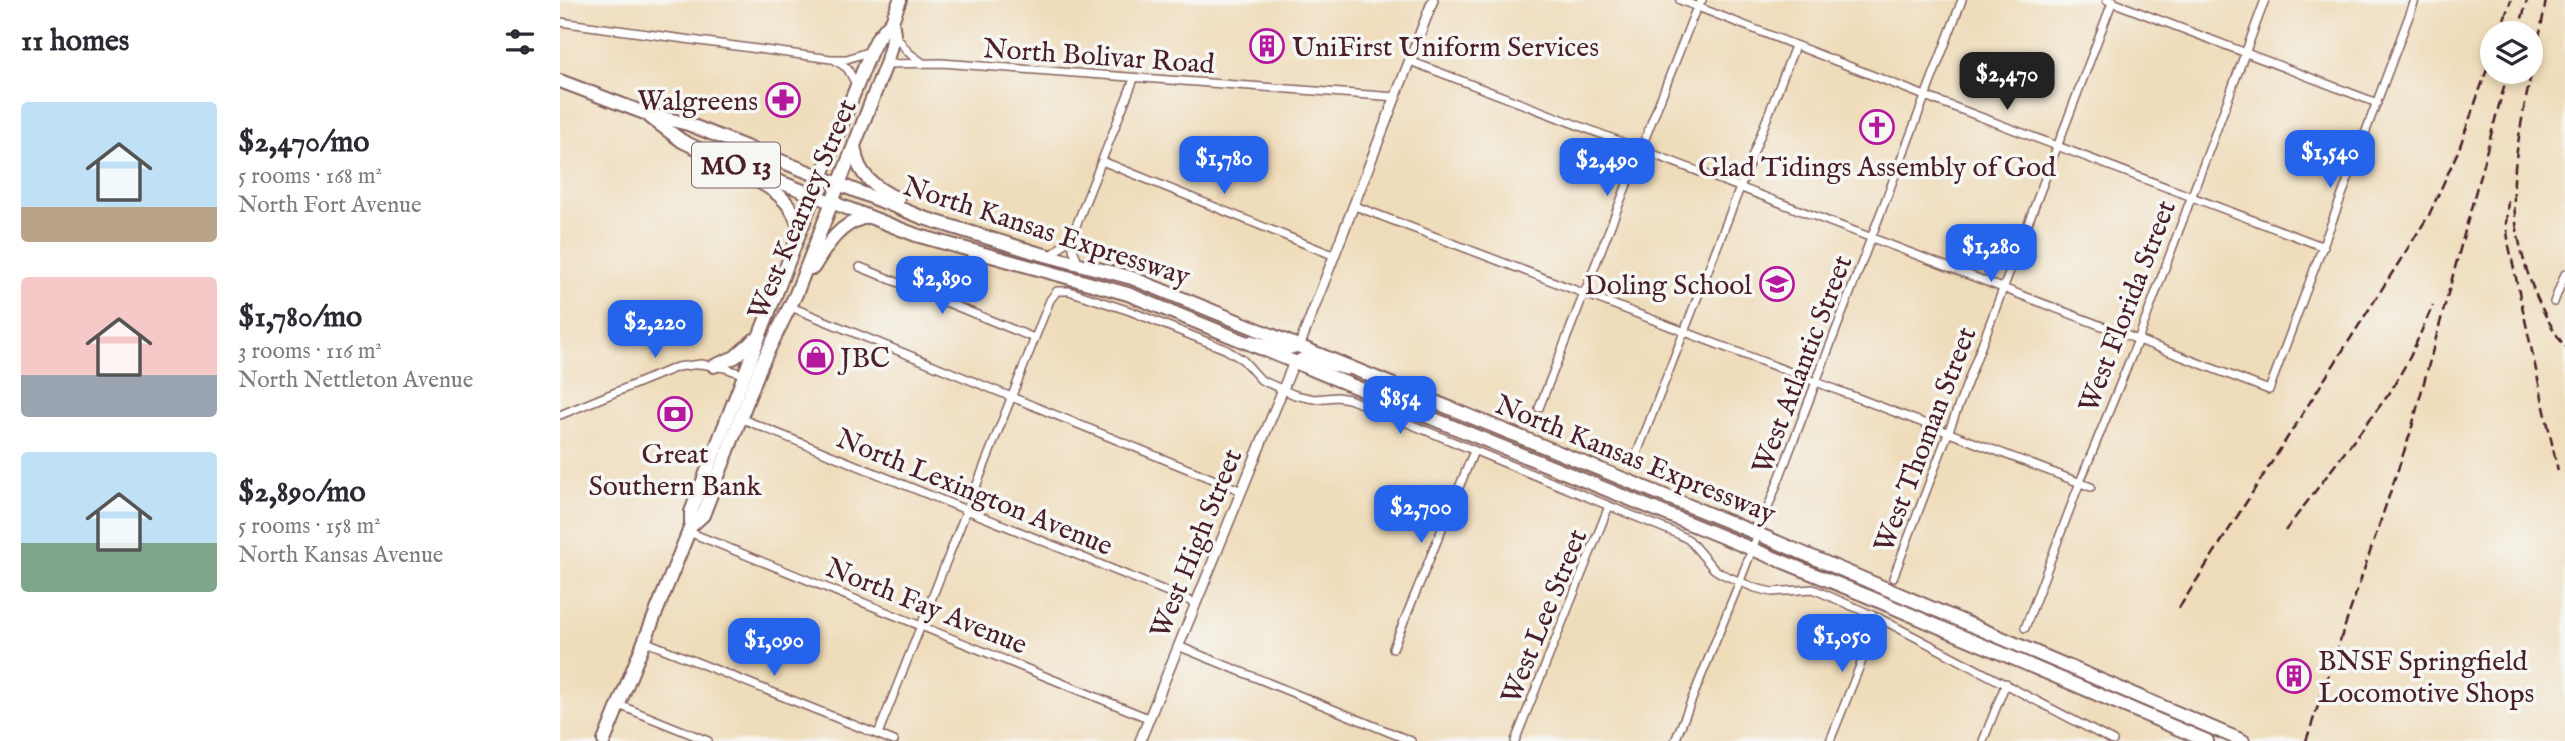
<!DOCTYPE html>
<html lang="en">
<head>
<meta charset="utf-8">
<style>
  body { margin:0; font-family:"IM FELL English",serif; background:#f7f7f7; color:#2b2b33; height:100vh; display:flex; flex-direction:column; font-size:26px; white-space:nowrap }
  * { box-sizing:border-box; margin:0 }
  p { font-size:23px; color:#7c7c81 }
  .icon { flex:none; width:38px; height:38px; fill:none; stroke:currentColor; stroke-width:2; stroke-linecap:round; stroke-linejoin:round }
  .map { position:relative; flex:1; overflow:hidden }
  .drawer { display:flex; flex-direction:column; background:#fff; width:560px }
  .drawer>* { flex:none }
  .buttons { position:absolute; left:1920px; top:21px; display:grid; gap:14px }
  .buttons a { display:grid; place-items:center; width:63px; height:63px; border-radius:50%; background:#fff; box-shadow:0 4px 10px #0003; font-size:35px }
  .price { position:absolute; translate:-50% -60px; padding:0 16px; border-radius:14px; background:#2563eb; color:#fff; font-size:23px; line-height:46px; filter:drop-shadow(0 2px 4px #0008) }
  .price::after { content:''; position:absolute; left:50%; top:42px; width:21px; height:16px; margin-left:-10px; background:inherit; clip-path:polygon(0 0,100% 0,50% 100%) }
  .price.selected { background:#222; color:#fff }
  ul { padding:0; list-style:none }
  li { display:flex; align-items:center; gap:21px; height:175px; padding:0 21px }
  li span { display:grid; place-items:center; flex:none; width:196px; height:140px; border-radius:7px; color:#555 }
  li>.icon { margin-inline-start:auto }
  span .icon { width:84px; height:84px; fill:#fffc; stroke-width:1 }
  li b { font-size:30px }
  h2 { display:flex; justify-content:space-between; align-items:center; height:84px; padding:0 21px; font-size:30px }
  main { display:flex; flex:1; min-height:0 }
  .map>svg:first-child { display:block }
</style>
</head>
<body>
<main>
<section class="drawer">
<h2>11 homes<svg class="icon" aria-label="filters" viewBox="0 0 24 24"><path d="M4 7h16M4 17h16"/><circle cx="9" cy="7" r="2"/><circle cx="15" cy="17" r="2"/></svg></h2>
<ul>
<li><span style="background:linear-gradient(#bfe0f5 75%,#b9a48a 0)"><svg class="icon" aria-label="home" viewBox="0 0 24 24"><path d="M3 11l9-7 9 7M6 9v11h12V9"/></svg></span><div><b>$2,470/mo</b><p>5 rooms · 168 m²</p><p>North Fort Avenue</p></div></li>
<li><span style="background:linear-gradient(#f6c9c9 70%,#9aa5b1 0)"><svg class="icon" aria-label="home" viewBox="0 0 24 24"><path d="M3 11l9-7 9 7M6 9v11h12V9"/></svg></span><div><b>$1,780/mo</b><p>3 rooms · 116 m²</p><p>North Nettleton Avenue</p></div></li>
<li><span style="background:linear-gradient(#bfe0f5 65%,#7fa58c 0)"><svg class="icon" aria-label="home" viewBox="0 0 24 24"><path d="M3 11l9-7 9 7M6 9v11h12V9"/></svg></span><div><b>$2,890/mo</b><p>5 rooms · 158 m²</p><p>North Kansas Avenue</p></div></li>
</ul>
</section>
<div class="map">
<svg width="2005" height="741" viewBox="0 0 2005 741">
  <rect width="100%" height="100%" fill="#f6f6f2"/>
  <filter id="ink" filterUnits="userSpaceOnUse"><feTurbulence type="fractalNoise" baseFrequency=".0143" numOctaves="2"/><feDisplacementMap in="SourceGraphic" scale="14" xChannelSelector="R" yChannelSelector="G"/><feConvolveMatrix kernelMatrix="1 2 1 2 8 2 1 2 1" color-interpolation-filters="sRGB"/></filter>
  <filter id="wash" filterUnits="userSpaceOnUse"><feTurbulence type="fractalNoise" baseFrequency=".00686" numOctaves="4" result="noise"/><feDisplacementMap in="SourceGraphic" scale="28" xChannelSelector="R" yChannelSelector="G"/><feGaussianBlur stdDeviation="1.57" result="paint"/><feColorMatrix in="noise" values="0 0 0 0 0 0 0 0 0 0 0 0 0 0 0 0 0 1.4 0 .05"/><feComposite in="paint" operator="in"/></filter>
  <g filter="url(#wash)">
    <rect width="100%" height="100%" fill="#efdcba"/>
  </g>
  <g filter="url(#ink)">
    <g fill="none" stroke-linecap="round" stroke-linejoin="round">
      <g stroke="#84615d" stroke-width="10">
        <g id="minor">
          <path d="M1120,0L1365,96L1764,247"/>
          <path d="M1547,0L1817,103"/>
          <path d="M0,22L271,59H287L310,51"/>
          <path d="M335,35L348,52L363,63"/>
          <path d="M275,60L287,68L296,84"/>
          <path d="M850,61L1709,390L1855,0"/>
          <path d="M326,64L381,63L836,97"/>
          <path d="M542,161L775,256"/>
          <path d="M795,206L1531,487"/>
          <path d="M512,236L513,249L519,264"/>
          <path d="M491,256L512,236L574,79"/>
          <path d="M300,267L474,338"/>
          <path d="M1994,302L2005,274"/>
          <path d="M231,307L682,491"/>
          <path d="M979,408L1134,14L1142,0"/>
          <path d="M0,415L117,367L141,364L165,368L185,375"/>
          <path d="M180,418L635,603"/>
          <path d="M1074,461L1235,46"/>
          <path d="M129,532L588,718"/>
          <path d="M1333,578L1553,0"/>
          <path d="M1465,628L1520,482L1578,340L1705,0"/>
          <path d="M84,641L334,741"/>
          <path d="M618,646L851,741"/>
          <path d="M833,648L914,451"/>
          <path d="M59,705L148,741"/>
          <path d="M318,734L490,300L497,291H509L570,311L665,349L683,360L701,380L735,395L754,399L777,397L789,399L1120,535L1129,540L1154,569L1162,574L1195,588L1212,592L1253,589L1319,618L1553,741"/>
          <path d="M955,741L1049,506"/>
          <path d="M1115,741L1180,581L1402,0"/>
          <path d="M1270,741L1319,618"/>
          <path d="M1423,741L1446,683"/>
        </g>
      </g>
      <g stroke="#84615d" stroke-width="12">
        <g id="tertiary">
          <path d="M692,340L727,350L739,347L873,0"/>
          <path d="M580,741L734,362L742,358L786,370"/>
        </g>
      </g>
      <g stroke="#84615d" stroke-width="16">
        <g id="primary">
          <path d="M0,81L87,114L128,124L364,218L474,252L572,278L1198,534L1683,741"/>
          <path d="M90,117L122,141L153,156L356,235L568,294L1307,596L1647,741"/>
          <path d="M295,150C297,175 317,189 338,199"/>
          <path d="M193,179C215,189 235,205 239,230"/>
          <path d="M253,268C267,245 279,224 306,217"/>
          <path d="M154,366L175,357L194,340"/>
          <path d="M131,526V512L290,103L311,51L318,37L332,21L340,0"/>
          <path d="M44,741L131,526L143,515L201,365L236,294L326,64L334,34L332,21"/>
        </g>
      </g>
      <use href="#minor" stroke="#fff" stroke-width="7"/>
      <use href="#tertiary" stroke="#fff" stroke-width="9"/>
      <use href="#primary" stroke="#fff" stroke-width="12"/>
      <g stroke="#4a1f2b" stroke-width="2.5" stroke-dasharray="10 5" stroke-linecap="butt">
        <path d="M1986,0C1976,60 1958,120 1954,180C1951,236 1972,302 2005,347"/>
        <path d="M1939,33L1951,0"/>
        <path d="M1958,33L1967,0"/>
        <path d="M1948,200L1946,224L1949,246L1998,471"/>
        <path d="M1725,531L1829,394L1850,357L1873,305"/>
        <path d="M1619,608L1869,215L1899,149L1932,55"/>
        <path d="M1746,741L1850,434L1948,72"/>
      </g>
    </g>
  </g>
  <defs>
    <g id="building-ring" transform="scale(1.75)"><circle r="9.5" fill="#f6f6f2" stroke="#b5179e" stroke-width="1.5"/><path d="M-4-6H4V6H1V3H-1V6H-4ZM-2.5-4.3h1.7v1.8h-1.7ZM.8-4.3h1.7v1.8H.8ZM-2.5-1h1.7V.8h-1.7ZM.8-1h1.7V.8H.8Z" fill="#b5179e"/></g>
    <g id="pharmacy-ring" transform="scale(1.75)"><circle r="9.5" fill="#f6f6f2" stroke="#b5179e" stroke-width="1.5"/><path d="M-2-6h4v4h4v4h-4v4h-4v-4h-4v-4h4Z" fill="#b5179e"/></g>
    <g id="church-ring" transform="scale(1.75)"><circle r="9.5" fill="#f6f6f2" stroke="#b5179e" stroke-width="1.5"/><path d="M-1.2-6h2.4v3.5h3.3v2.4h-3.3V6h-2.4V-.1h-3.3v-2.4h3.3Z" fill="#b5179e"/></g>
    <g id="school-ring" transform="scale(1.75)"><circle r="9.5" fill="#f6f6f2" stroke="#b5179e" stroke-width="1.5"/><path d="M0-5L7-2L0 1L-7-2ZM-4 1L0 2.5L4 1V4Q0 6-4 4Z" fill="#b5179e"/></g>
    <g id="shop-ring" transform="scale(1.75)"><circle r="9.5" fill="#f6f6f2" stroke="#b5179e" stroke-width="1.5"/><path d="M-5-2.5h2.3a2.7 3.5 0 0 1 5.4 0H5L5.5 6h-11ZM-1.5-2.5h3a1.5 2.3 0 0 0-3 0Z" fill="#b5179e"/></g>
    <g id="bank-ring" transform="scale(1.75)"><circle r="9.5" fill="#f6f6f2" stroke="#b5179e" stroke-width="1.5"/><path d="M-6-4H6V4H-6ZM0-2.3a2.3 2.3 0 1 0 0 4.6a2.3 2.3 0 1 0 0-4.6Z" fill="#b5179e"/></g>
  </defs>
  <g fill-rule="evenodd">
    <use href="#building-ring" x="707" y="46"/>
    <use href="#pharmacy-ring" x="223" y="100"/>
    <use href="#church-ring" x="1317" y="127"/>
    <use href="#school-ring" x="1217" y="284"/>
    <use href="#shop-ring" x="256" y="357"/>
    <use href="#bank-ring" x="115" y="414"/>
    <use href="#building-ring" x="1734" y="676"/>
  </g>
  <g text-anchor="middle" stroke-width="7" stroke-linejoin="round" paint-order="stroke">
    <rect fill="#f6f6f2" stroke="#7e6067" stroke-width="2" x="132" y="142.5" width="88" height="45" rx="5"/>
    <g font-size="26" font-weight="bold" fill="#4a1f2b">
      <text x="176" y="174">MO 13</text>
    </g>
    <g font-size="28" fill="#4a1f2b" stroke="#f6f6f2" text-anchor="start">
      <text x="732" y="56">UniFirst Uniform Services</text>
      <text x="198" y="110" text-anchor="end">Walgreens</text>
      <text x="1317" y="176" text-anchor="middle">Glad Tidings Assembly of God</text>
      <text x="1192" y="294" text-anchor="end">Doling School</text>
      <text x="280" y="367">JBC</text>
      <text x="115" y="463" text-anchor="middle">Great<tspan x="115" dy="32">Southern Bank</tspan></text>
      <text x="1758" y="670">BNSF Springfield<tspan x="1758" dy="32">Locomotive Shops</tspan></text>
    </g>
    <g font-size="28" fill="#4a1f2b" stroke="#f6f6f2">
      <text transform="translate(539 55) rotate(4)" y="10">North Bolivar Road</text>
      <text transform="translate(241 209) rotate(-67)" y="10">West Kearney Street</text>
      <text transform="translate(487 230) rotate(18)" y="10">North Kansas Expressway</text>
      <text transform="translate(1566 306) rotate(-69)" y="10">West Florida Street</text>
      <text transform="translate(1241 364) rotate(-69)" y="10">West Atlantic Street</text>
      <text transform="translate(1364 439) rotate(-69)" y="10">West Thoman Street</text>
      <text transform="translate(1076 458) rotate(22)" y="10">North Kansas Expressway</text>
      <text transform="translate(415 491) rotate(22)" y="10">North Lexington Avenue</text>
      <text transform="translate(635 543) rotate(-68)" y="10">West High Street</text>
      <text transform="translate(367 605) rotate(22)" y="10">North Fay Avenue</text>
      <text transform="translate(983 616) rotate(-68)" y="10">West Lee Street</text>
    </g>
  </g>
</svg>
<div class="buttons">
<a><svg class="icon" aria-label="layers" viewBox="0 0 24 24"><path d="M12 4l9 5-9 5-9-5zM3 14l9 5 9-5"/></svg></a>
</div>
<b class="price selected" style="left:1447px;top:112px">$2,470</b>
<b class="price" style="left:1770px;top:190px">$1,540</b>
<b class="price" style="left:664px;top:196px">$1,780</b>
<b class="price" style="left:1047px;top:198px">$2,490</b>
<b class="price" style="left:1431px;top:284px">$1,280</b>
<b class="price" style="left:382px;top:316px">$2,890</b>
<b class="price" style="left:95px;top:360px">$2,220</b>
<b class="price" style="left:840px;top:436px">$854</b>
<b class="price" style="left:861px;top:545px">$2,700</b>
<b class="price" style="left:1282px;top:674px">$1,050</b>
<b class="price" style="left:214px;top:678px">$1,090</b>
</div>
</main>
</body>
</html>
